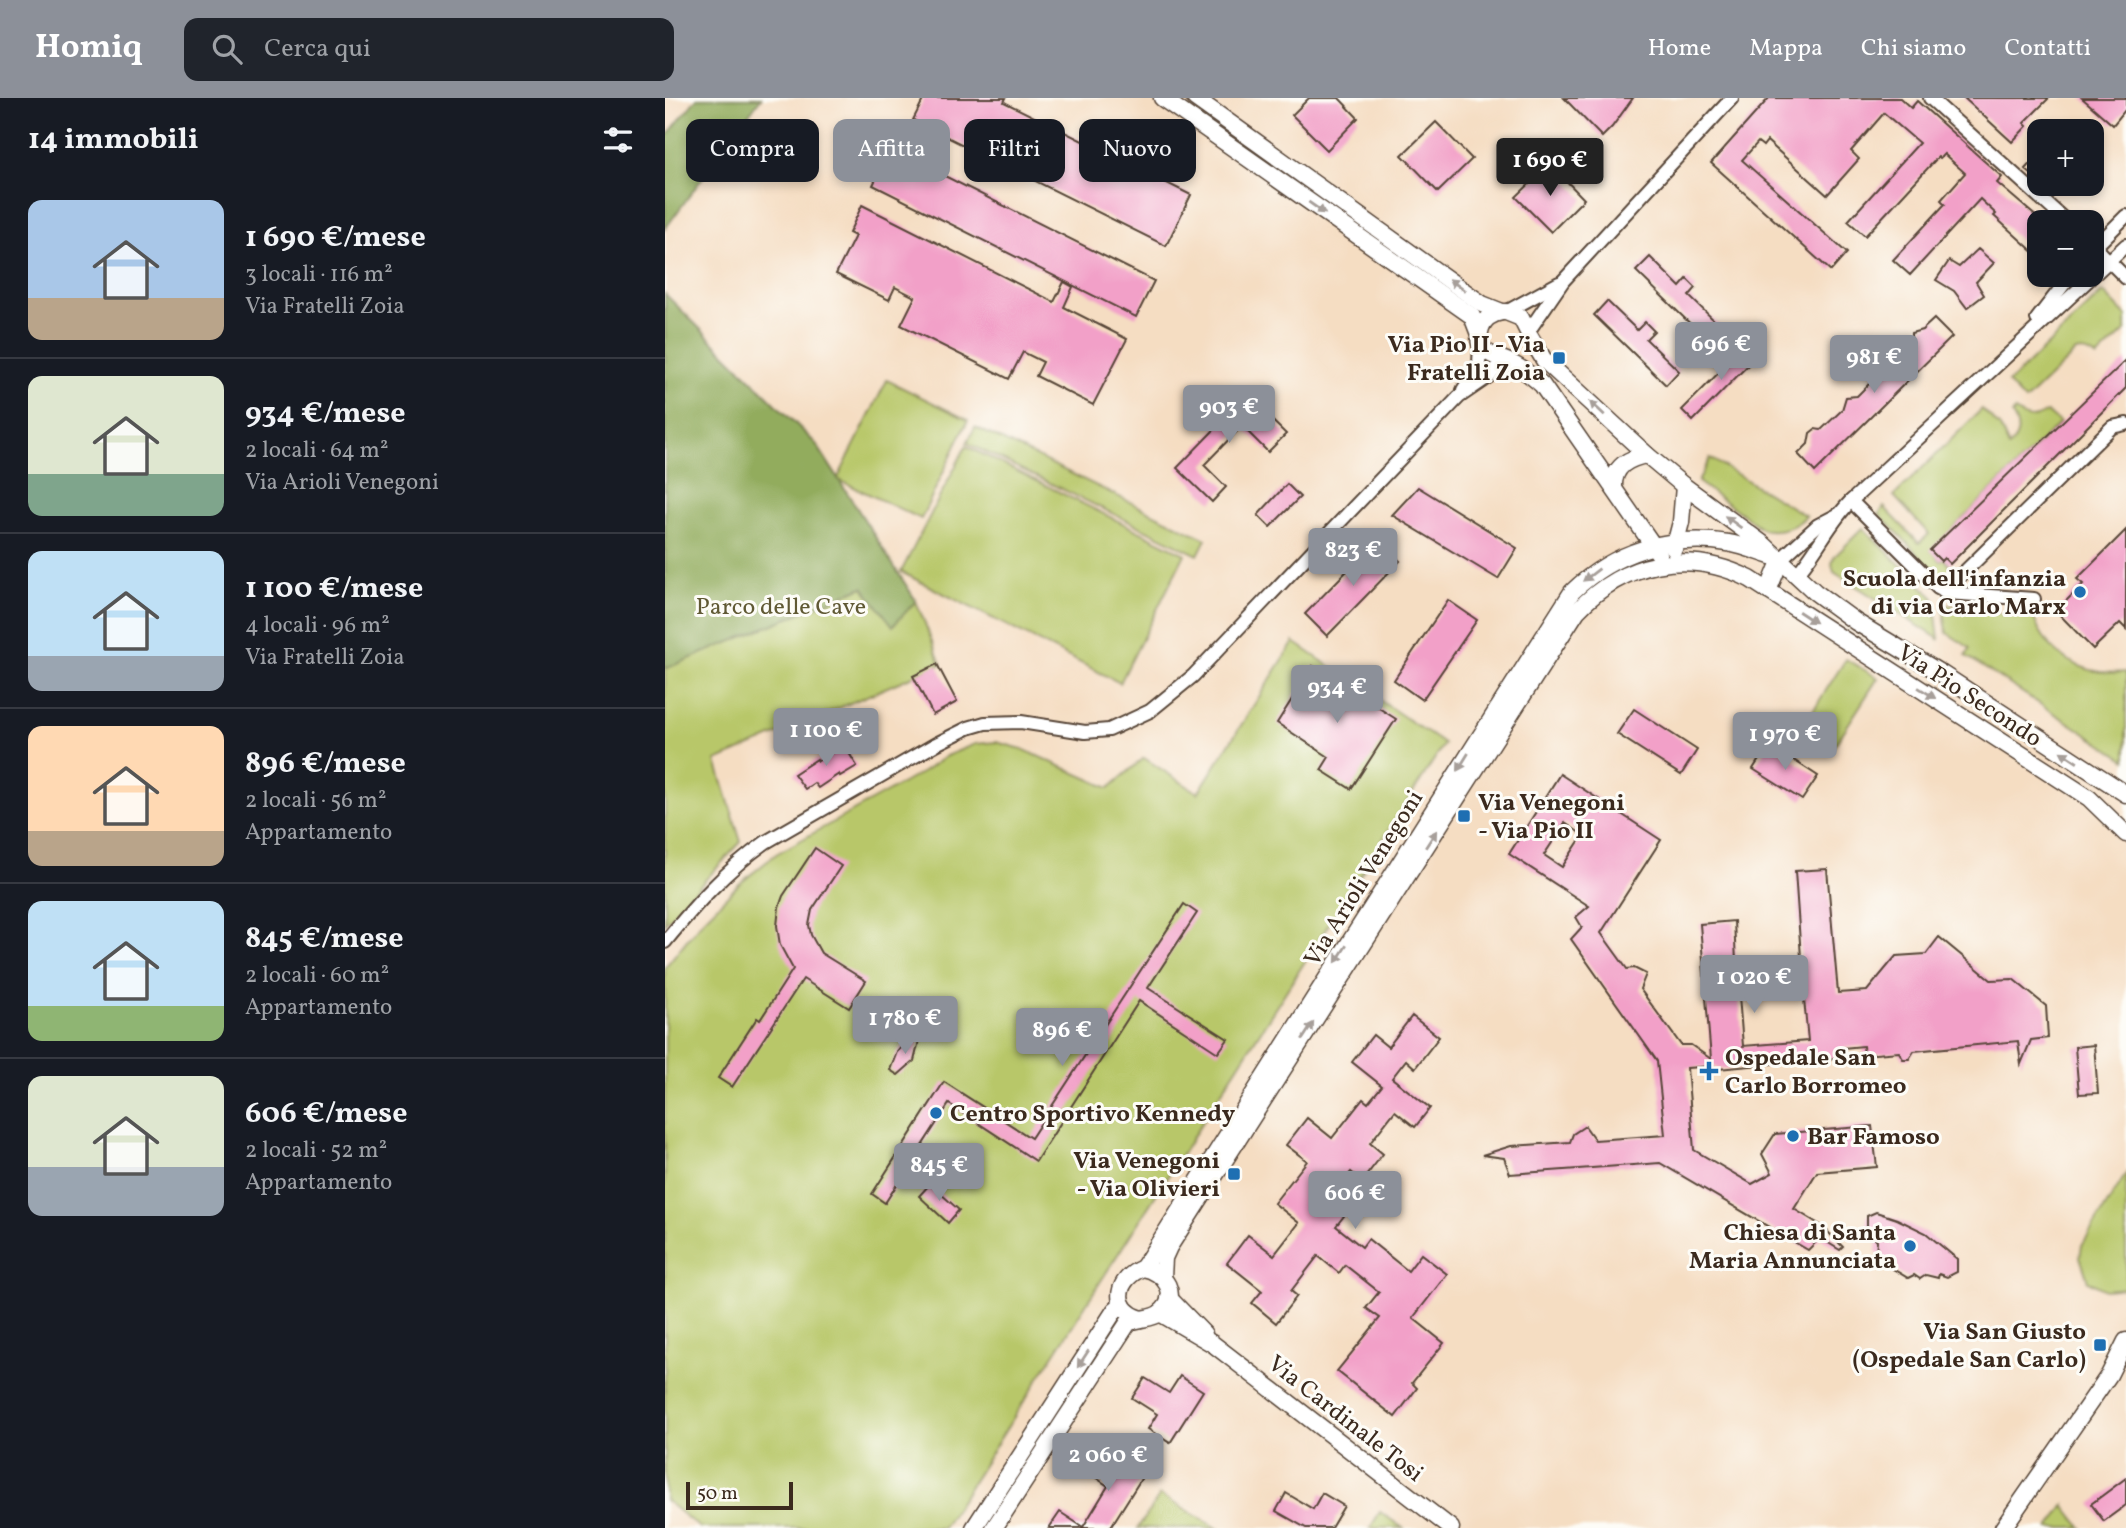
<!DOCTYPE html>
<html lang="it">
<head>
<meta charset="utf-8">
<style>
  body { margin:0; font-family:Vollkorn,serif; background:#20242c; color:#f1f3f6; height:100vh; display:flex; flex-direction:column; font-size:26px; white-space:nowrap }
  * { box-sizing:border-box; margin:0 }
  p { font-size:23px; color:#9ea1a6 }
  .icon { flex:none; width:38px; height:38px; fill:none; stroke:currentColor; stroke-width:2; stroke-linecap:round; stroke-linejoin:round }
  .map { position:relative; flex:1; overflow:hidden }
  .side { display:flex; flex-direction:column; background:#171b24; width:665px }
  .side>* { flex:none }
  .banner { position:absolute; left:21px; top:21px; width:665px; height:63px; display:flex; gap:14px }
  .tools { position:absolute; left:1362px; top:21px; display:grid; gap:14px }
  .tools a { display:grid; place-items:center; width:77px; height:77px; border-radius:14px; background:#171b24; box-shadow:0 4px 10px #0003; font-size:35px }
  .scale { position:absolute; left:21px; bottom:18px; width:107px; box-sizing:border-box; padding-left:7px; border:4px solid #3b2a1e; border-top:0; font-size:19px; line-height:24px; white-space:nowrap; color:#3b2a1e; -webkit-text-stroke:5px #fdfcf7; paint-order:stroke }
  .price { position:absolute; translate:-50% -60px; padding:0 16px; border-radius:7px; background:#8c9099; color:#fff; font-size:23px; line-height:46px; filter:drop-shadow(0 2px 4px #0008) }
  .price::after { content:''; position:absolute; left:50%; top:42px; width:21px; height:16px; margin-left:-10px; background:inherit; clip-path:polygon(0 0,100% 0,50% 100%) }
  .price.on { background:#222; color:#fff }
  ul { padding:0; list-style:none }
  li { display:flex; align-items:center; gap:21px; height:175px; padding:0 28px }
  li+li { border-top:2px solid #363941 }
  li span { display:grid; place-items:center; flex:none; width:196px; height:140px; border-radius:14px; color:#555 }
  li>.icon { margin-inline-start:auto }
  span .icon { width:84px; height:84px; fill:#fffc; stroke-width:1 }
  li b { font-size:30px }
  h2 { display:flex; justify-content:space-between; align-items:center; height:84px; padding:0 28px; font-size:30px }
  .pill { padding:0 24px; border-radius:14px; background:#171b24; box-shadow:0 4px 10px #0003; font-size:24px; line-height:63px }
  .pill.on { background:#8c9099; color:#fff }
  header { display:flex; align-items:center; gap:42px; box-sizing:border-box; height:98px; padding:0 35px; background:#8c9099; color:#fff }
  header strong { font-size:33px }
  nav { display:flex; gap:38px; margin-inline-start:auto; font-size:24px }
  .search { width:490px; height:63px; background:#20242c; display:flex; align-items:center; gap:18px; box-sizing:border-box; padding:0 24px; border-radius:14px; color:#9ea1a6; font-size:26px }
  main { display:flex; flex:1; min-height:0 }
  .map>svg:first-child { display:block }
</style>
</head>
<body>
<header>
<strong>Homiq</strong>
<div class="search"><svg class="icon" aria-label="search" viewBox="0 0 24 24"><circle cx="10" cy="10" r="6"/><path d="M15 15l6 6"/></svg>Cerca qui</div>
<nav><a>Home</a><a>Mappa</a><a>Chi siamo</a><a>Contatti</a></nav>
</header>
<main>
<section class="side">
<h2>14 immobili<svg class="icon" aria-label="filters" viewBox="0 0 24 24"><path d="M4 7h16M4 17h16"/><circle cx="9" cy="7" r="2"/><circle cx="15" cy="17" r="2"/></svg></h2>
<ul>
<li><span style="background:linear-gradient(#a9c7e8 70%,#b9a48a 0)"><svg class="icon" aria-label="home" viewBox="0 0 24 24"><path d="M3 11l9-7 9 7M6 9v11h12V9"/></svg></span><div><b>1 690 €/mese</b><p>3 locali · 116 m²</p><p>Via Fratelli Zoia</p></div></li>
<li><span style="background:linear-gradient(#dfe7d0 70%,#7fa58c 0)"><svg class="icon" aria-label="home" viewBox="0 0 24 24"><path d="M3 11l9-7 9 7M6 9v11h12V9"/></svg></span><div><b>934 €/mese</b><p>2 locali · 64 m²</p><p>Via Arioli Venegoni</p></div></li>
<li><span style="background:linear-gradient(#bfe0f5 75%,#9aa5b1 0)"><svg class="icon" aria-label="home" viewBox="0 0 24 24"><path d="M3 11l9-7 9 7M6 9v11h12V9"/></svg></span><div><b>1 100 €/mese</b><p>4 locali · 96 m²</p><p>Via Fratelli Zoia</p></div></li>
<li><span style="background:linear-gradient(#ffd9b3 75%,#b9a48a 0)"><svg class="icon" aria-label="home" viewBox="0 0 24 24"><path d="M3 11l9-7 9 7M6 9v11h12V9"/></svg></span><div><b>896 €/mese</b><p>2 locali · 56 m²</p><p>Appartamento</p></div></li>
<li><span style="background:linear-gradient(#bfe0f5 75%,#8fb573 0)"><svg class="icon" aria-label="home" viewBox="0 0 24 24"><path d="M3 11l9-7 9 7M6 9v11h12V9"/></svg></span><div><b>845 €/mese</b><p>2 locali · 60 m²</p><p>Appartamento</p></div></li>
<li><span style="background:linear-gradient(#dfe7d0 65%,#9aa5b1 0)"><svg class="icon" aria-label="home" viewBox="0 0 24 24"><path d="M3 11l9-7 9 7M6 9v11h12V9"/></svg></span><div><b>606 €/mese</b><p>2 locali · 52 m²</p><p>Appartamento</p></div></li>
</ul>
</section>
<div class="map">
<svg width="1461" height="1430" viewBox="0 0 1461 1430">
  <rect width="100%" height="100%" fill="#fdfcf7"/>
  <filter id="ink" filterUnits="userSpaceOnUse"><feTurbulence type="fractalNoise" baseFrequency=".0143" numOctaves="2"/><feDisplacementMap in="SourceGraphic" scale="14" xChannelSelector="R" yChannelSelector="G"/><feConvolveMatrix kernelMatrix="1 2 1 2 8 2 1 2 1" color-interpolation-filters="sRGB"/></filter>
  <filter id="wash" filterUnits="userSpaceOnUse"><feTurbulence type="fractalNoise" baseFrequency=".00686" numOctaves="4" result="noise"/><feDisplacementMap in="SourceGraphic" scale="28" xChannelSelector="R" yChannelSelector="G"/><feGaussianBlur stdDeviation="1.57" result="paint"/><feColorMatrix in="noise" values="0 0 0 0 0 0 0 0 0 0 0 0 0 0 0 0 0 1.4 0 .05"/><feComposite in="paint" operator="in"/></filter>
  <g filter="url(#wash)">
    <rect width="100%" height="100%" fill="#f5ddc2"/>
    <g fill="#b8c769" stroke="#7a7844" stroke-width="2">
      <path d="M1438,194L1461,218V232L1432,260C1425,254 1420,252 1411,254L1360,303L1343,285Z"/>
      <path d="M0,196L151,346L173,380L222,282L303,322L256,421L174,382L251,503L276,566L51,663L76,744L0,825Z"/>
      <path d="M1317,311L1335,329L1344,349C1355,337 1355,330 1347,317L1350,313C1362,322 1370,322 1382,314L1395,325L1266,452L1276,463L1279,460L1289,473L1281,480H1276L1214,416L1219,409L1254,445L1264,436L1229,398Z"/>
      <path d="M310,329L541,441L533,457L302,345Z"/>
      <path d="M301,348L520,456L455,585L236,474Z"/>
      <path d="M1045,360L1141,418C1131,429 1113,435 1098,431L1033,384Z"/>
      <path d="M1198,430L1269,500L1274,541L1169,474L1167,466L1169,459Z"/>
      <path d="M1278,506L1318,514L1368,518C1383,558 1418,579 1461,574V662L1301,558L1305,550L1282,535Z"/>
      <path d="M629,544L779,646L278,1430H35L0,1402V869L38,822L73,787L111,756L258,674L281,658L310,646L331,644L357,651L444,690L479,660L533,695Z"/>
      <path d="M1181,561L1213,580L1166,653L1135,633Z"/>
      <path d="M1461,1076V1190L1440,1192L1423,1183L1415,1159L1417,1147Z"/>
      <path d="M495,1397L552,1430H473Z"/>
      <path d="M1400,1407V1408L1417,1430H1384Z"/>
      <path d="M715,1414L738,1430H705Z"/>
    </g>
    <g fill="#92ac5d" stroke="#666b3e" stroke-width="2">
      <path d="M32,0H96L0,131V40Z"/>
      <path d="M0,196L151,346L251,503L228,528L198,489L0,571Z"/>
    </g>
    <g id="blocks">
      <g fill="#f2a0c8" fill-rule="evenodd">
        <path d="M259,0H341L339,4L526,97L501,148L248,22Z"/>
        <path d="M644,0H674L693,20L662,52L627,17Z"/>
        <path d="M899,0H968L947,29L937,39Z"/>
        <path d="M1104,0H1235L1246,10L1252,3L1337,79L1332,85L1374,121V159L1329,118L1331,116L1315,101L1245,177L1228,162L1280,106L1276,102L1300,75L1279,56L1275,60L1273,59L1200,138L1183,123L1254,45L1219,15L1186,53L1194,61L1162,97L1102,43L1098,48L1093,44L1077,62L1182,155L1166,173L1046,65Z"/>
        <path d="M1299,0H1384L1359,25L1362,28L1347,44Z"/>
        <path d="M1417,0H1461V11L1448,27Z"/>
        <path d="M771,24L807,61L773,94L737,57Z"/>
        <path d="M226,51L489,183L471,219L208,87Z"/>
        <path d="M1374,56V83L1360,71Z"/>
        <path d="M885,66L919,101L886,134L851,99Z"/>
        <path d="M197,107L389,204L399,184L408,189L399,209L462,241L428,307L371,278L378,264L358,254L344,281L236,227L250,199L230,189L224,202L171,176L190,138L184,135Z"/>
        <path d="M1313,151L1329,165L1311,184L1319,197L1302,210L1289,193L1271,182L1284,163L1294,169Z"/>
        <path d="M985,159L1015,189L1022,181L1031,190L1024,198L1056,229L1043,243L971,173Z"/>
        <path d="M942,203L972,232L980,224L989,233L981,241L1014,273L1001,287L929,217Z"/>
        <path d="M1269,221L1287,239L1150,374L1133,356L1143,346L1145,335L1150,331L1156,332L1177,312L1181,299L1192,298L1210,280L1214,266H1225L1246,246V235L1257,232Z"/>
        <path d="M1083,245L1094,256L1028,323L1017,312Z"/>
        <path d="M1461,262V290L1285,466L1279,460L1276,463L1265,452Z"/>
        <path d="M582,298L621,336L603,354L577,328L539,367L561,389L547,404L512,370Z"/>
        <path d="M622,386L635,399L605,429L593,417Z"/>
        <path d="M753,389L852,450L833,481L727,417Z"/>
        <path d="M1461,432V531L1455,525L1428,551L1391,513L1418,486L1412,481Z"/>
        <path d="M713,441L735,463L662,538L640,516Z"/>
        <path d="M783,502L812,522L757,602L729,582Z"/>
        <path d="M272,566L292,604L268,617L248,578Z"/>
        <path d="M648,568L731,621L686,691L656,672L664,659L612,625Z"/>
        <path d="M969,611L1032,652L1016,677L952,636Z"/>
        <path d="M1104,646L1153,678L1137,702L1088,671Z"/>
        <path d="M179,647L192,668L175,678L174,676L153,690L149,685L140,691L129,676L152,661L153,663Z"/>
        <path d="M895,676L996,742L936,835L962,871L969,870L981,876L975,891L1016,947H1026L1046,961L1035,826L1069,823L1071,864L1136,859L1130,773L1162,771L1173,895L1202,893L1231,858L1261,856L1274,839L1326,882L1348,881L1381,908L1383,940L1366,942L1356,966L1353,943L1249,953L1244,961H1238L1234,954L1199,957L1198,948L1178,950L1177,955L1172,960L1053,971L1048,968L1022,970L1029,1052L1087,1086L1107,1075L1097,1056L1110,1036L1207,1028L1212,1069L1152,1074L1129,1111L1157,1128L1178,1149L1175,1152L1155,1140L1143,1152L995,1065L845,1076L839,1060L817,1057L846,1048L905,1044L908,1036L920,1028L930,1042L1000,1037L992,963L906,841L917,829L911,819L924,808L844,756ZM900,725L918,737L897,769L879,757ZM1137,880L1143,943L1078,948L1073,885Z"/>
        <path d="M150,750L176,768L147,812L144,827L146,837L156,855L201,883L184,910L138,881L67,989L53,980L92,920L95,922L128,871L115,847L112,828L114,809L118,798Z"/>
        <path d="M519,806L532,815L483,890L563,941L553,955L474,903L371,1063L284,1006L220,1105L207,1096L279,984L366,1040Z"/>
        <path d="M747,918L774,939L750,970L741,962L727,980L765,1010L750,1029L730,1013L705,1045L718,1056L697,1083L686,1074L662,1104L679,1118L671,1128L697,1149L703,1141L743,1173L756,1156L782,1176L748,1220L779,1245L747,1285L752,1290L730,1319L672,1273L715,1220L701,1210L714,1194L680,1167L674,1175L653,1158L626,1193L632,1198L611,1225L587,1205L597,1193L562,1165L583,1137L609,1157L634,1125L609,1105L642,1063L621,1047L642,1020L667,1040L698,1001L703,1005L717,988L687,964L708,937L723,949Z"/>
        <path d="M246,938L254,943L249,963L233,977L225,972L232,954Z"/>
        <path d="M1429,947L1433,995L1414,996L1410,949Z"/>
        <path d="M265,1086L294,1112L283,1125L254,1098Z"/>
        <path d="M1211,1114L1232,1121L1261,1135L1292,1161V1174L1282,1179L1274,1176L1273,1180L1261,1177L1255,1181L1249,1177L1243,1180L1218,1165V1159L1211,1154L1212,1143L1202,1134V1118Z"/>
        <path d="M515,1278L538,1293L505,1345L483,1331L492,1316L467,1300L480,1280L504,1295Z"/>
        <path d="M437,1355L456,1367L461,1360L481,1373L445,1430H384L395,1414L418,1429L443,1388L424,1375Z"/>
        <path d="M1461,1380V1407L1439,1423L1426,1406Z"/>
        <path d="M621,1395L648,1411L657,1395L679,1408L666,1430H641L611,1413Z"/>
      </g>
    </g>
  </g>
  <g filter="url(#ink)">
    <use href="#blocks" fill-opacity="0" stroke="#574537" stroke-width="2"/>
    <g fill="none" stroke-linecap="round" stroke-linejoin="round">
      <g stroke="#574537" stroke-width="16">
        <g id="street">
          <path d="M1265,0L1402,124"/>
          <path d="M1430,149L1461,180"/>
          <path d="M1426,153L1461,118"/>
          <path d="M837,214H841L894,185"/>
          <path d="M1372,221L1406,177"/>
          <path d="M864,237L863,234L898,183L1067,0"/>
          <path d="M798,292L814,267L815,243"/>
          <path d="M1186,403L1273,490L1282,495L1369,501"/>
          <path d="M1116,461L1153,427L1174,416"/>
          <path d="M1132,476C1152,453 1165,424 1186,403L1461,147"/>
          <path d="M1279,494L1447,329L1461,326"/>
          <path d="M0,844C31,806 60,773 101,744L271,646L303,630L320,625L356,624L420,634L444,632L485,613L528,578L794,299L826,277L838,262"/>
        </g>
      </g>
      <g stroke="#574537" stroke-width="19">
        <g id="secondary">
          <path d="M497,0L807,218L815,239"/>
          <path d="M530,0L817,206L837,214"/>
          <path d="M837,214C827,216 819,220 816,230C808,255 829,257 844,264C857,270 867,278 877,287L994,456"/>
          <path d="M841,214L856,220L863,234"/>
          <path d="M864,237L879,262L982,357L1019,388L1098,446L1150,494L1191,524L1277,576L1461,696"/>
          <path d="M949,389C948,368 964,360 982,357"/>
          <path d="M1009,451L1016,424L1019,388"/>
          <path d="M1103,493L1116,461"/>
          <path d="M478,1170L907,494C949,453 1006,436 1063,445C1081,448 1098,456 1116,461"/>
          <path d="M498,1179L499,1160L504,1149L912,513C959,463 1023,450 1085,481L1424,700L1461,736"/>
          <path d="M504,1200L539,1236"/>
          <path d="M495,1215L548,1246L786,1430"/>
          <path d="M309,1430L450,1212L457,1206"/>
          <path d="M329,1430L463,1225C473,1220 487,1221 495,1215C516,1198 500,1173 478,1170C452,1180 445,1209 474,1220"/>
          <path d="M1338,1430L1444,1277L1461,1243"/>
        </g>
      </g>
      <use href="#street" stroke="#fff" stroke-width="12"/>
      <use href="#secondary" stroke="#fff" stroke-width="16"/>
    </g>
    <defs><path id="oneway-solid" d="M-6-.8H1V-3.2L6.5 0L1 3.2V.8H-6Z" transform="scale(1.75)"/></defs>
    <g fill="#a79f9a">
      <use href="#oneway-solid" transform="translate(652 110) rotate(35)"/>
      <use href="#oneway-solid" transform="translate(792 187) rotate(-144)"/>
      <use href="#oneway-solid" transform="translate(932 310) rotate(-137)"/>
      <use href="#oneway-solid" transform="translate(1068 424) rotate(-144)"/>
      <use href="#oneway-solid" transform="translate(926 477) rotate(143)"/>
      <use href="#oneway-solid" transform="translate(1142 519) rotate(33)"/>
      <use href="#oneway-solid" transform="translate(1262 595) rotate(32)"/>
      <use href="#oneway-solid" transform="translate(1404 659) rotate(-147)"/>
      <use href="#oneway-solid" transform="translate(798 664) rotate(122)"/>
      <use href="#oneway-solid" transform="translate(766 741) rotate(-57)"/>
      <use href="#oneway-solid" transform="translate(676 856) rotate(123)"/>
      <use href="#oneway-solid" transform="translate(643 933) rotate(-57)"/>
      <use href="#oneway-solid" transform="translate(418 1261) rotate(123)"/>
    </g>
  </g>
  <g fill="#1f6fb2" stroke="#fdfcf7" stroke-width="2.5">
    <rect x="887" y="253" width="14" height="14" rx="3.5"/>
    <circle cx="1415" cy="494" r="7"/>
    <rect x="792" y="711" width="14" height="14" rx="3.5"/>
    <path d="M1040.5 962.5h7v7h7v7h-7v7h-7v-7h-7v-7h7z"/>
    <circle cx="271" cy="1015" r="7"/>
    <circle cx="1128" cy="1038" r="7"/>
    <rect x="562" y="1069" width="14" height="14" rx="3.5"/>
    <circle cx="1245" cy="1148" r="7"/>
    <rect x="1428" y="1240" width="14" height="14" rx="3.5"/>
  </g>
  <g text-anchor="middle" stroke-width="6" stroke-linejoin="round" paint-order="stroke">
    <g font-size="24" font-weight="bold" fill="#3b2a1e" stroke="#fdfcf7" text-anchor="end">
      <text x="880" y="254">Via Pio II - Via<tspan x="880" dy="28">Fratelli Zoia</tspan></text>
      <text x="1401" y="488">Scuola dell'infanzia<tspan x="1401" dy="28">di via Carlo Marx</tspan></text>
      <text x="813" y="712" text-anchor="start">Via Venegoni<tspan x="813" dy="28">- Via Pio II</tspan></text>
      <text x="1060" y="967" text-anchor="start">Ospedale San<tspan x="1060" dy="28">Carlo Borromeo</tspan></text>
      <text x="285" y="1023" text-anchor="start">Centro Sportivo Kennedy</text>
      <text x="1142" y="1046" text-anchor="start">Bar Famoso</text>
      <text x="555" y="1070">Via Venegoni<tspan x="555" dy="28">- Via Olivieri</tspan></text>
      <text x="1231" y="1142">Chiesa di Santa<tspan x="1231" dy="28">Maria Annunciata</tspan></text>
      <text x="1421" y="1241">Via San Giusto<tspan x="1421" dy="28">(Ospedale San Carlo)</tspan></text>
    </g>
    <g font-size="24" fill="#605934" stroke="#fdfcf7">
      <text x="116" y="516">Parco delle Cave</text>
    </g>
    <g font-size="24" fill="#3b2a1e" stroke="#fdfcf7">
      <text transform="translate(1305 597) rotate(33)" y="8">Via Pio Secondo</text>
      <text transform="translate(698 780) rotate(-58)" y="8">Via Arioli Venegoni</text>
      <text transform="translate(681 1320) rotate(38)" y="8">Via Cardinale Tosi</text>
    </g>
  </g>
</svg>
<div class="tools">
<a>+</a>
<a>−</a>
</div>
<div class="scale">50 m</div>
<b class="price on" style="left:885px;top:100px">1 690 €</b>
<b class="price" style="left:1056px;top:284px">696 €</b>
<b class="price" style="left:1209px;top:297px">981 €</b>
<b class="price" style="left:564px;top:347px">903 €</b>
<b class="price" style="left:688px;top:490px">823 €</b>
<b class="price" style="left:672px;top:627px">934 €</b>
<b class="price" style="left:161px;top:670px">1 100 €</b>
<b class="price" style="left:1120px;top:674px">1 970 €</b>
<b class="price" style="left:1089px;top:917px">1 020 €</b>
<b class="price" style="left:240px;top:958px">1 780 €</b>
<b class="price" style="left:397px;top:970px">896 €</b>
<b class="price" style="left:274px;top:1105px">845 €</b>
<b class="price" style="left:690px;top:1133px">606 €</b>
<b class="price" style="left:443px;top:1395px">2 060 €</b>
<div class="banner">
<a class="pill">Compra</a>
<a class="pill on">Affitta</a>
<a class="pill">Filtri</a>
<a class="pill">Nuovo</a>
</div>
</div>
</main>
</body>
</html>
